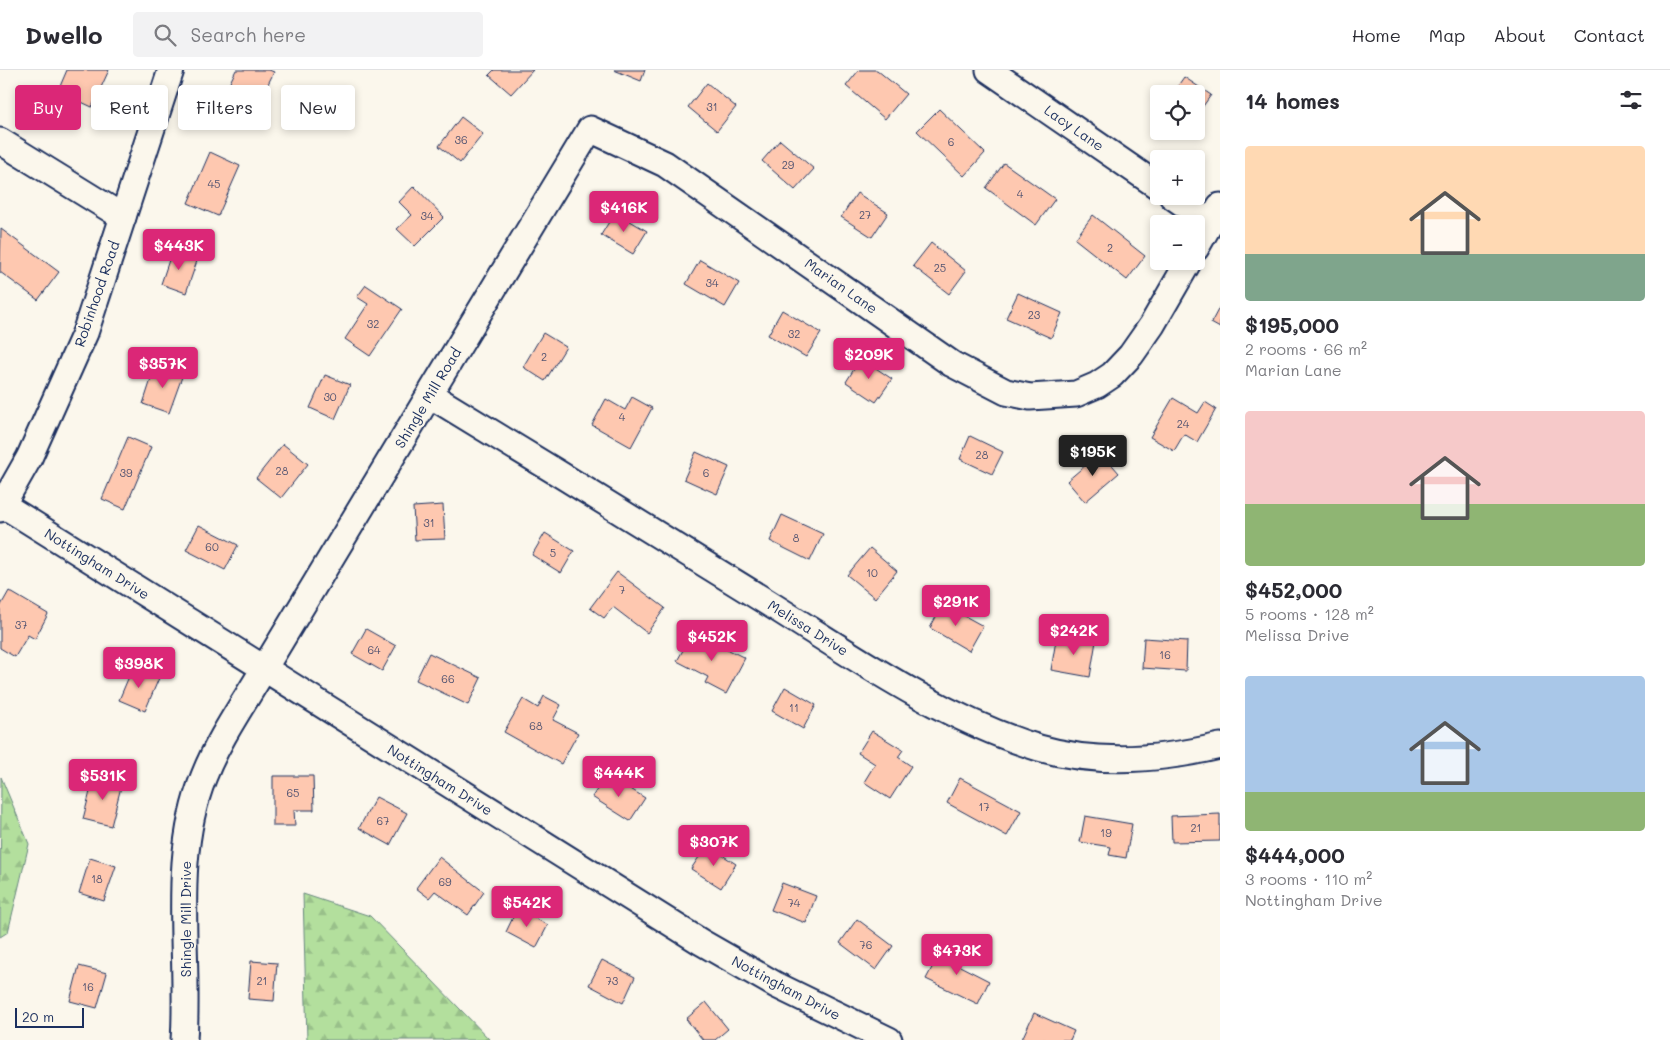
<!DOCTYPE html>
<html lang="en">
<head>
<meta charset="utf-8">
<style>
  body { margin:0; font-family:Mali,sans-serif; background:#f2f2f3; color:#2b2b33; height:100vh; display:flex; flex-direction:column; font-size:19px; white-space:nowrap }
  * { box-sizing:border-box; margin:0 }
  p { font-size:16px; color:#7c7c81 }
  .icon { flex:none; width:28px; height:28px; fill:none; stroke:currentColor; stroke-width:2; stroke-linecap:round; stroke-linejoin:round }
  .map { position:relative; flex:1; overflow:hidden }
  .side { display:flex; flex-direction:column; background:#fff; width:450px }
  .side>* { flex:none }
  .guide { position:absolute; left:15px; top:15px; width:475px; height:45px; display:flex; gap:10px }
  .buttons { position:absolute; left:1150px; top:15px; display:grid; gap:10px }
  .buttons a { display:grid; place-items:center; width:55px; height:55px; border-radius:5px; background:#fff; box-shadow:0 2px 8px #0003; font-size:25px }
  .scale { position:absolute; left:15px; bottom:12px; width:69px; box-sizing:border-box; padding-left:5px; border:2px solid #1b2f5e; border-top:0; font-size:14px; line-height:18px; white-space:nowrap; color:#1b2f5e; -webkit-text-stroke:4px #fbf7ec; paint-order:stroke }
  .price { position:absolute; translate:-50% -42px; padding:0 11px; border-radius:5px; background:#db2777; color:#fff; font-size:16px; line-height:32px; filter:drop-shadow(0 1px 2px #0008) }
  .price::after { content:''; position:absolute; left:50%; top:30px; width:15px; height:11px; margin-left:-8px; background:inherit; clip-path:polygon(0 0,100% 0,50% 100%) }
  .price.current { background:#222; color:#fff }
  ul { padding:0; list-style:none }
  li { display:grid; align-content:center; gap:10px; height:265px; padding:0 25px }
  li span { display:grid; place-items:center; height:155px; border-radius:5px; color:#555 }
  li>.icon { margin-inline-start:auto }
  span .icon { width:90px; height:90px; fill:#fffc; stroke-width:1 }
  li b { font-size:21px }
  h2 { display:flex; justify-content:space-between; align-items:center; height:60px; padding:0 25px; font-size:21px }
  .chip { padding:0 18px; border-radius:5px; background:#fff; box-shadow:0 2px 8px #0003; font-size:18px; line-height:45px }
  .chip.current { background:#db2777; color:#fff }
  header { display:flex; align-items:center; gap:30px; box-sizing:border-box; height:70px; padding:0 25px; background:#fff; border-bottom:1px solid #e1e1e2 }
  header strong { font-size:24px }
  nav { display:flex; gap:28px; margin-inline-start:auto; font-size:18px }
  .search { width:350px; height:45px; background:#f2f2f3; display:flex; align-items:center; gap:12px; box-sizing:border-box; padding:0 18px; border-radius:5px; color:#7c7c81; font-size:19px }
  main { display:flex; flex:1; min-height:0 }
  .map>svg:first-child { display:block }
</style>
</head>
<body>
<header>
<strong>Dwello</strong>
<div class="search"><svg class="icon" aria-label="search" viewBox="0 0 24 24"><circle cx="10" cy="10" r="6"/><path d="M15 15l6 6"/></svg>Search here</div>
<nav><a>Home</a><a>Map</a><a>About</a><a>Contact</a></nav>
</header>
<main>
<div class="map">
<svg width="1220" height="970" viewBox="0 0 1220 970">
  <defs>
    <pattern id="forest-firs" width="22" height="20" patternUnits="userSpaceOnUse" patternTransform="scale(1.25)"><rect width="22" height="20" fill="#b3df9d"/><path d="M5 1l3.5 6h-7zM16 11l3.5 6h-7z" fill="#99c08a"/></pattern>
  </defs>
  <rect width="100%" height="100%" fill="#fbf7ec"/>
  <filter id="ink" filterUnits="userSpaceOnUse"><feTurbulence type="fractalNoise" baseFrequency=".02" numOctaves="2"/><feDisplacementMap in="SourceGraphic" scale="10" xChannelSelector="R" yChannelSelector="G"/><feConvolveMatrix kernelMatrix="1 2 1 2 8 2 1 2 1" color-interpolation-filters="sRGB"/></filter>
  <g filter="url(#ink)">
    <g fill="url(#forest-firs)" stroke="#67877e">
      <path d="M1,707L29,774L8,862L0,867Z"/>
      <path d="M303,824L370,846L490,970H307Z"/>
    </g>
    <g fill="#fec8b0" stroke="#1b2f5e">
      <path d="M67,0H109L92,37L58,21Z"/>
      <path d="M236,0H269L274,2L251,48L220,33Z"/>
      <path d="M494,0H533L511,24L489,5Z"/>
      <path d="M614,0H645L641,11Z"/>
      <path d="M859,0H877L906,24L885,49L846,16Z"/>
      <path d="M1184,7L1211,25L1196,46V24H1172Z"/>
      <path d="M707,13L736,37L717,61L688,37Z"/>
      <path d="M939,39L985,83L964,106L917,61Z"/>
      <path d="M461,47L483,64L460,93L439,76Z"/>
      <path d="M780,70L814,99L795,120L762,91Z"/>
      <path d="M210,82L240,96L218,146L188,133Z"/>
      <path d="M1004,93L1055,129L1036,155L986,118Z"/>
      <path d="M414,116L444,147L415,176L397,159L412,145L399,132Z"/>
      <path d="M857,123L888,143L872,167L841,147Z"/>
      <path d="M615,142L647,161L633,184L601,165Z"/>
      <path d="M1093,145L1145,186L1127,210L1075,169Z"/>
      <path d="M1,159L59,202L38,230L0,202Z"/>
      <path d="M931,173L966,201L949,224L913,196Z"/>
      <path d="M173,178L198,188L186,223L161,214Z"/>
      <path d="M700,190L739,213L725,237L686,214Z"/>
      <path d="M366,215L402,239L370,286L345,269L368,234L357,227Z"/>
      <path d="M1018,223L1062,243L1051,268L1006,248Z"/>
      <path d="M1220,236V258L1211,253Z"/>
      <path d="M782,240L821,263L806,287L768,265Z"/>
      <path d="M543,263L566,277L545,311L523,297Z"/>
      <path d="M861,288L892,309L876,332L846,312Z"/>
      <path d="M156,294L183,304L169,343L143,334Z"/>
      <path d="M325,305L350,315L335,349L310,338Z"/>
      <path d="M632,327L652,338L631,377L592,355L606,329L625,340Z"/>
      <path d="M1173,328L1198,343L1205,332L1216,339L1197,372L1184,364L1174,381L1150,367Z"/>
      <path d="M970,366L1003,382L992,404L960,389Z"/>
      <path d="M128,367L151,377L125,439L102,429Z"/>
      <path d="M283,374L308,394L281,428L256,408Z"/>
      <path d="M696,382L729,397L717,424L684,409Z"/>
      <path d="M1101,382L1119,403L1085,432L1067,411Z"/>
      <path d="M443,435L445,469L415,470L413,437Z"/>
      <path d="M782,445L823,464L810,491L770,471Z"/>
      <path d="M199,455L238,475L225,500L186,480Z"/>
      <path d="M545,463L574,481L561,503L532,485Z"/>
      <path d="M870,478L897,501L875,528L847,505Z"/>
      <path d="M617,502L665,538L647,563L613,537L604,548L590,538Z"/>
      <path d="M9,521L48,544L35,569L28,565L15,587L0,578V537Z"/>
      <path d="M943,534L983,556L969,581L930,558Z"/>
      <path d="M366,559L396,576L382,601L352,584Z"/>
      <path d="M693,562L745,588L726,624L705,613L708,607L677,591Z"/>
      <path d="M1057,564L1096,571L1090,607L1051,600Z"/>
      <path d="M1144,568L1187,571L1186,601L1142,598Z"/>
      <path d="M429,583L481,608L468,635L416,610Z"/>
      <path d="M133,597L159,608L145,641L119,630Z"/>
      <path d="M785,617L816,635L803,659L772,641Z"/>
      <path d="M544,626L561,635L553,650L578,663L561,694L504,662L523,629L538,638Z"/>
      <path d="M872,661L903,680L898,687L911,696L890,729L864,712L875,694L858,683Z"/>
      <path d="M607,704L645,728L630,751L592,727Z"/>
      <path d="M94,706L122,713L111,756L83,749Z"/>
      <path d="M273,706H313L314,740H294L295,756H273Z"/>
      <path d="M960,708L1021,741L1007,766L947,733Z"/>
      <path d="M376,727L407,743L390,775L359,758Z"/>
      <path d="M1220,744V771L1172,772L1171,746Z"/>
      <path d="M1085,746L1132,754L1126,788L1109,785L1111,777L1080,772Z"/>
      <path d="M707,775L736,794L721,818L691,799Z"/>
      <path d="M439,787L484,822L468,845L435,821L429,828L416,818Z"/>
      <path d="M90,788L116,796L104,831L79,823Z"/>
      <path d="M782,813L816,826L806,853L771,840Z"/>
      <path d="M517,839L548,855L536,878L506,862Z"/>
      <path d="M857,849L893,876L876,900L840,873Z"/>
      <path d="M945,873L958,880L952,892L989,911L978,934L926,909Z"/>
      <path d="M602,890L635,907L623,933L589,915Z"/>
      <path d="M251,891L277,893L274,931L248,929Z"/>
      <path d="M79,896L107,903L97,938L70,931Z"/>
      <path d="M706,932L728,959L715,970H703L686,949Z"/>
      <path d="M1034,943L1074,961L1070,970L1022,969Z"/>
    </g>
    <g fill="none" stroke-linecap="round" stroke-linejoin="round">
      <g stroke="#1b2f5e" stroke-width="29">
        <g id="minor">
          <path d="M989,0L1159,117"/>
          <path d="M0,71L123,147"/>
          <path d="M1172,126L1211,153"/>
          <path d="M1196,178L1220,136"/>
          <path d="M430,325C542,393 654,462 765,531C852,585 940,648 1039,678C1098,695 1161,690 1220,676"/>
          <path d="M0,433L701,872L776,915L889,970"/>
          <path d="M0,439L29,388L85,263L171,0"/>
          <path d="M184,970C190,882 170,790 204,706C219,668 244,633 265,597L590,59L665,94L952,294L1006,322L1030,327L1076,324L1097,315L1112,305L1131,285L1152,255L1189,191"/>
        </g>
      </g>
      <use href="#minor" stroke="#fbf7ec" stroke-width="25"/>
    </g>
  </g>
  <g text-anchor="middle" stroke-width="4" stroke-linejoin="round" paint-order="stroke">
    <g font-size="11" fill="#545572">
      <text x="712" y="41">31</text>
      <text x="461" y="74">36</text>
      <text x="951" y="76">6</text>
      <text x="788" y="99">29</text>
      <text x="214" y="118">45</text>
      <text x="1020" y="128">4</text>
      <text x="865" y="149">27</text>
      <text x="427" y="150">34</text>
      <text x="1110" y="182">2</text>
      <text x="940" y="202">25</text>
      <text x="712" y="217">34</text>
      <text x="1034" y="249">23</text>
      <text x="373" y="258">32</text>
      <text x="794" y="268">32</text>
      <text x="544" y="291">2</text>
      <text x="330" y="331">30</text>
      <text x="622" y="351">4</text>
      <text x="1183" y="358">24</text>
      <text x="982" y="389">28</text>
      <text x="282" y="405">28</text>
      <text x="126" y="407">39</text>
      <text x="706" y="407">6</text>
      <text x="429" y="457">31</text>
      <text x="796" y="472">8</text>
      <text x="212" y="481">60</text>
      <text x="553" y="487">5</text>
      <text x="872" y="507">10</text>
      <text x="622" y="524">7</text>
      <text x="21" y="559">37</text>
      <text x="374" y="584">64</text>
      <text x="1165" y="589">16</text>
      <text x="448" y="613">66</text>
      <text x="794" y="642">11</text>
      <text x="536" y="660">68</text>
      <text x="293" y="727">65</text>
      <text x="984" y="741">17</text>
      <text x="383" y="755">67</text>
      <text x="1196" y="762">21</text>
      <text x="1106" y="767">19</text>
      <text x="97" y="813">18</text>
      <text x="445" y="816">69</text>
      <text x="794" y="837">74</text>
      <text x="866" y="879">76</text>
      <text x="262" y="915">21</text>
      <text x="612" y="915">73</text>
      <text x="88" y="921">16</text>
    </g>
    <g font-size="14" fill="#1b2f5e" stroke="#fbf7ec">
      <text transform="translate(1074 58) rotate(35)" y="5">Lacy Lane</text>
      <text transform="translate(841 216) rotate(35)" y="5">Marian Lane</text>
      <text transform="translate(97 224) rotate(-71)" y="5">Robinhood Road</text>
      <text transform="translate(428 328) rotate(-59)" y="5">Shingle Mill Road</text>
      <text transform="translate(97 494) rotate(32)" y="5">Nottingham Drive</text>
      <text transform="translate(808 558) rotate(32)" y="5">Melissa Drive</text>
      <text transform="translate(440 710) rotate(32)" y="5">Nottingham Drive</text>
      <text transform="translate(186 849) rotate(-90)" y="5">Shingle Mill Drive</text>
      <text transform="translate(786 918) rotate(28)" y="5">Nottingham Drive</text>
    </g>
  </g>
</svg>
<div class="buttons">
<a><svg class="icon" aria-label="locate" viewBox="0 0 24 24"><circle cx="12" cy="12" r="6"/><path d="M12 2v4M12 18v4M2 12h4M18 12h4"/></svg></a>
<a>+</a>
<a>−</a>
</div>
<div class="scale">20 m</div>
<b class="price" style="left:624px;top:163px">$416K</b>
<b class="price" style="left:179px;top:201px">$443K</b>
<b class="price" style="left:869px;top:310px">$209K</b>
<b class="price" style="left:163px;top:319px">$357K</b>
<b class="price current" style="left:1093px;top:407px">$195K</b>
<b class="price" style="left:956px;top:557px">$291K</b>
<b class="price" style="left:1074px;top:586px">$242K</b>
<b class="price" style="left:712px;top:592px">$452K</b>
<b class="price" style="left:139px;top:619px">$398K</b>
<b class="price" style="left:619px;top:728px">$444K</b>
<b class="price" style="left:103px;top:731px">$531K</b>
<b class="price" style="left:714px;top:797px">$307K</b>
<b class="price" style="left:527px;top:858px">$542K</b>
<b class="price" style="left:957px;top:906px">$473K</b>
<div class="guide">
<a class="chip current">Buy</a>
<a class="chip">Rent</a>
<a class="chip">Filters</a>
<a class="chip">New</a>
</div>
</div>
<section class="side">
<h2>14 homes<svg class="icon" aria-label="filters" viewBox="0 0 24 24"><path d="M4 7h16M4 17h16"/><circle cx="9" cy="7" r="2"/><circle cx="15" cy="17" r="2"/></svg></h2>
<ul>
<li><span style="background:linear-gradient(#ffd9b3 70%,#7fa58c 0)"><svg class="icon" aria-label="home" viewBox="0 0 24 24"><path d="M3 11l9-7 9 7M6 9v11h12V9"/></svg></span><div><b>$195,000</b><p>2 rooms · 66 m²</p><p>Marian Lane</p></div></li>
<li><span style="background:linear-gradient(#f6c9c9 60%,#8fb573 0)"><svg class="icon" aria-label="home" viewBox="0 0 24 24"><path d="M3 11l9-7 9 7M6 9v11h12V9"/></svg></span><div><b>$452,000</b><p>5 rooms · 128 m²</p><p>Melissa Drive</p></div></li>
<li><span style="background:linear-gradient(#a9c7e8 75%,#8fb573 0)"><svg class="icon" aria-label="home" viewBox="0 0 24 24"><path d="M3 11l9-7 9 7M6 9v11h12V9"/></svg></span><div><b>$444,000</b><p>3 rooms · 110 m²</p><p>Nottingham Drive</p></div></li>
</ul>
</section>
</main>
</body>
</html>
